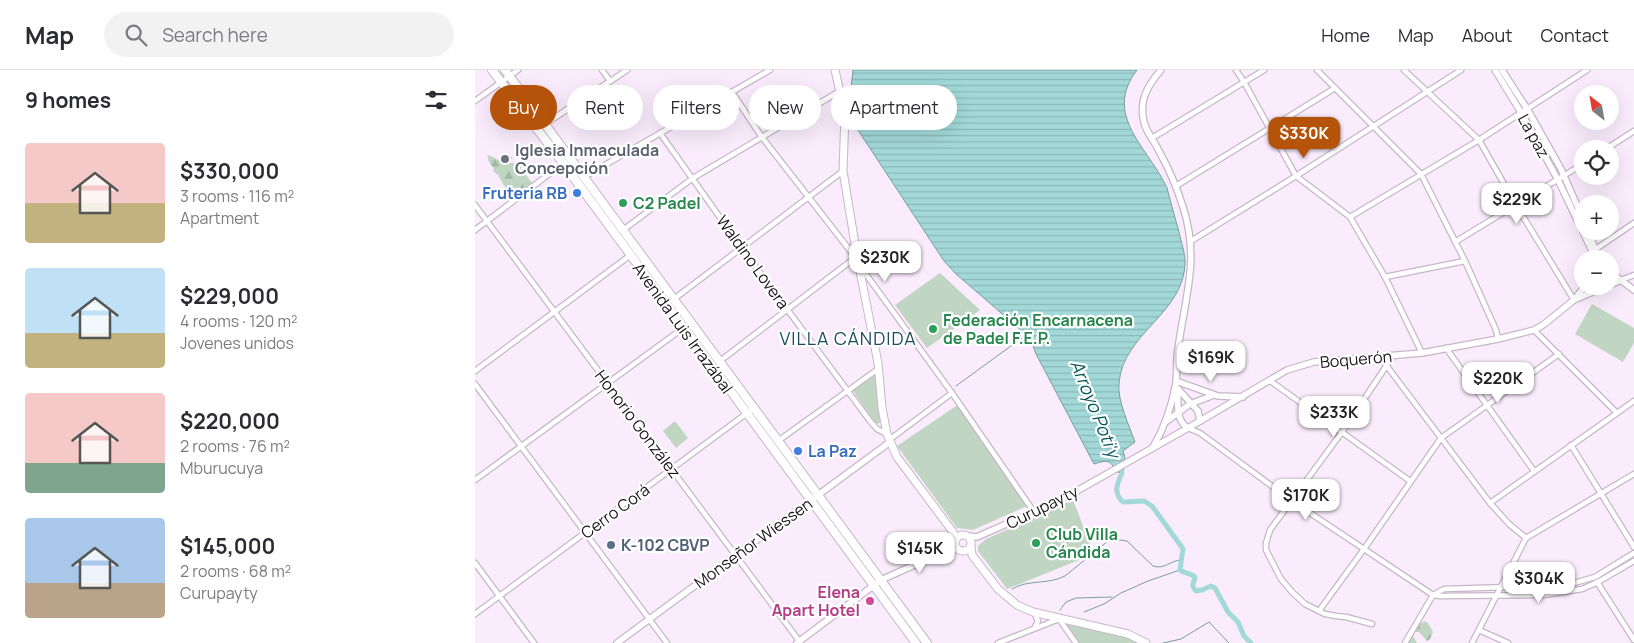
<!DOCTYPE html>
<html lang="en">
<head>
<meta charset="utf-8">
<style>
  body { margin:0; font-family:Manrope,sans-serif; background:#f2f2f3; color:#2b2b33; height:100vh; display:flex; flex-direction:column; font-size:19px; white-space:nowrap }
  * { box-sizing:border-box; margin:0 }
  p { font-size:16px; color:#7c7c81 }
  .icon { flex:none; width:28px; height:28px; fill:none; stroke:currentColor; stroke-width:2; stroke-linecap:round; stroke-linejoin:round }
  .map { position:relative; flex:1; overflow:hidden }
  .panel { display:flex; flex-direction:column; background:#fff; width:475px }
  .panel>* { flex:none }
  .banner { position:absolute; left:15px; top:15px; width:475px; height:45px; display:flex; gap:10px }
  .needle { width:32px; rotate:329deg }
  .tools { position:absolute; left:1099px; top:15px; display:grid; gap:10px }
  .tools a { display:grid; place-items:center; width:45px; height:45px; border-radius:50%; background:#fff; box-shadow:0 5px 20px #0002; font-size:25px }
  .price { position:absolute; translate:-50% -42px; padding:0 11px; border-radius:10px; background:#fff; color:#222; font-size:16px; line-height:32px; filter:drop-shadow(0 1px 2px #0008) }
  .price::after { content:''; position:absolute; left:50%; top:30px; width:15px; height:11px; margin-left:-8px; background:inherit; clip-path:polygon(0 0,100% 0,50% 100%) }
  .price.current { background:#b45309; color:#fff }
  ul { padding:0; list-style:none }
  li { display:flex; align-items:center; gap:15px; height:125px; padding:0 25px }
  li span { display:grid; place-items:center; flex:none; width:140px; height:100px; border-radius:5px; color:#555 }
  li>.icon { margin-inline-start:auto }
  span .icon { width:60px; height:60px; fill:#fffc; stroke-width:1 }
  li b { font-size:21px }
  h2 { display:flex; justify-content:space-between; align-items:center; height:60px; padding:0 25px; font-size:21px }
  .pill { padding:0 18px; border-radius:22px; background:#fff; box-shadow:0 5px 20px #0002; font-size:18px; line-height:45px }
  .pill.current { background:#b45309; color:#fff }
  header { display:flex; align-items:center; gap:30px; box-sizing:border-box; height:70px; padding:0 25px; background:#fff; border-bottom:1px solid #e1e1e2 }
  header strong { font-size:24px }
  nav { display:flex; gap:28px; margin-inline-start:auto; font-size:18px }
  .search { width:350px; height:45px; background:#f2f2f3; display:flex; align-items:center; gap:12px; box-sizing:border-box; padding:0 18px; border-radius:28px; color:#7c7c81; font-size:19px }
  main { display:flex; flex:1; min-height:0 }
  .map>svg:first-child { display:block }
</style>
</head>
<body>
<header>
<strong>Map</strong>
<div class="search"><svg class="icon" aria-label="search" viewBox="0 0 24 24"><circle cx="10" cy="10" r="6"/><path d="M15 15l6 6"/></svg>Search here</div>
<nav><a>Home</a><a>Map</a><a>About</a><a>Contact</a></nav>
</header>
<main>
<section class="panel">
<h2>9 homes<svg class="icon" aria-label="filters" viewBox="0 0 24 24"><path d="M4 7h16M4 17h16"/><circle cx="9" cy="7" r="2"/><circle cx="15" cy="17" r="2"/></svg></h2>
<ul>
<li><span style="background:linear-gradient(#f6c9c9 60%,#c2b280 0)"><svg class="icon" aria-label="home" viewBox="0 0 24 24"><path d="M3 11l9-7 9 7M6 9v11h12V9"/></svg></span><div><b>$330,000</b><p>3 rooms · 116 m²</p><p>Apartment</p></div></li>
<li><span style="background:linear-gradient(#bfe0f5 65%,#c2b280 0)"><svg class="icon" aria-label="home" viewBox="0 0 24 24"><path d="M3 11l9-7 9 7M6 9v11h12V9"/></svg></span><div><b>$229,000</b><p>4 rooms · 120 m²</p><p>Jovenes unidos</p></div></li>
<li><span style="background:linear-gradient(#f6c9c9 70%,#7fa58c 0)"><svg class="icon" aria-label="home" viewBox="0 0 24 24"><path d="M3 11l9-7 9 7M6 9v11h12V9"/></svg></span><div><b>$220,000</b><p>2 rooms · 76 m²</p><p>Mburucuya</p></div></li>
<li><span style="background:linear-gradient(#a9c7e8 65%,#b9a48a 0)"><svg class="icon" aria-label="home" viewBox="0 0 24 24"><path d="M3 11l9-7 9 7M6 9v11h12V9"/></svg></span><div><b>$145,000</b><p>2 rooms · 68 m²</p><p>Curupayty</p></div></li>
</ul>
</section>
<div class="map">
<svg width="1159" height="573" viewBox="0 0 1159 573">
  <defs>
    <pattern id="forest-firs" width="22" height="20" patternUnits="userSpaceOnUse" patternTransform="scale(1.25)"><rect width="22" height="20" fill="#c0d5c2"/><path d="M5 1l3.5 6h-7zM16 11l3.5 6h-7z" fill="#a4b6a6"/></pattern>
    <pattern id="water-rules" width="6" height="5" patternUnits="userSpaceOnUse" patternTransform="scale(1.25)"><rect width="6" height="5" fill="#a2d9d8"/><path d="M0 2.5h6" fill="none" stroke="#8bb9b9"/></pattern>
  </defs>
  <rect width="100%" height="100%" fill="#faecfd"/>
  <g fill="url(#forest-firs)">
    <path d="M12,85C26,88 19,95 35,86L38,88L27,94C36,94 39,90 46,97L45,102L51,105L58,114L40,126L34,124L23,105L18,101L19,99L14,92Z"/>
    <path d="M950,551L953,553L958,562L955,569L952,571L944,562H940L938,566L942,573H929L940,556Z"/>
  </g>
  <g fill="#c0d5c2">
    <path d="M465,203L505,240L452,278L420,235Z"/>
    <path d="M1117,234L1159,258V273L1148,292L1100,264Z"/>
    <path d="M398,306L402,307L405,353L401,354L378,321Z"/>
    <path d="M484,334L554,435L498,460L482,458L422,376Z"/>
    <path d="M200,351L213,368L201,378L188,361Z"/>
    <path d="M598,430L619,484L532,519L503,481V476L511,469Z"/>
    <path d="M594,554L649,566L666,573H604L592,556Z"/>
  </g>
  <path fill="url(#water-rules)" stroke="#799d9f" d="M378,0H662C627,46 674,78 692,118C696,133 700,148 704,162C706,172 710,182 710,192C710,243 648,263 644,313C642,330 654,355 660,372L648,381C651,389 651,395 647,403L642,402C634,389 633,390 619,394L561,284L555,268L481,204L469,191L379,54L376,18Z"/>
  <g fill="none" stroke-linecap="round" stroke-linejoin="round">
    <g stroke="#799d9f" stroke-width="1">
      <path d="M481,316L551,265"/>
      <path d="M537,519C553,509 573,515 590,506L633,471L637,469L652,471L678,496C689,500 696,490 706,490"/>
      <path d="M585,540L591,532L601,528L637,527"/>
      <path d="M609,542L629,534L646,523L673,511L705,500"/>
      <path d="M688,573L706,569L734,552L754,573"/>
    </g>
    <path stroke="#a2d9d8" stroke-width="5" d="M645,398L647,403C642,414 638,423 648,432L669,431L677,436L706,476L708,479L705,500C710,504 716,503 720,507C719,513 715,515 721,521L727,520L736,516L740,518L753,542L763,552L769,566L776,573"/>
    <g stroke="#c7b6ca" stroke-width="7">
      <g id="street">
        <path d="M127,0L135,11"/>
        <path d="M761,0L769,12L821,106L875,147L910,207L947,283"/>
        <path d="M842,0L946,104L990,191L1021,260L1023,269"/>
        <path d="M929,0L1004,70L1041,135L1099,230"/>
        <path d="M257,22L286,66L380,187"/>
        <path d="M0,31L43,0"/>
        <path d="M70,54L152,0"/>
        <path d="M185,63L266,177L395,351L402,359L412,364"/>
        <path d="M677,68L789,0"/>
        <path d="M1131,79L1159,61"/>
        <path d="M109,107L295,0"/>
        <path d="M701,116L860,18"/>
        <path d="M0,135L325,572"/>
        <path d="M875,147L1004,70L1112,0"/>
        <path d="M0,160L90,92"/>
        <path d="M148,160L218,108L365,21"/>
        <path d="M716,171L821,106L986,0"/>
        <path d="M980,172L1108,94"/>
        <path d="M1118,181L1159,153"/>
        <path d="M385,196L477,323L414,370"/>
        <path d="M910,207L990,191"/>
        <path d="M1146,210L1159,205"/>
        <path d="M199,229L368,101"/>
        <path d="M1059,260L1142,343"/>
        <path d="M971,278L1059,401"/>
        <path d="M905,287L1015,433L1034,454L1051,468"/>
        <path d="M245,291L381,187"/>
        <path d="M0,301L157,184"/>
        <path d="M794,310L935,411"/>
        <path d="M0,314L192,573"/>
        <path d="M477,323L559,442"/>
        <path d="M713,358L725,363L817,431L958,525L965,526L1069,525L1107,519L1123,512L1159,491"/>
        <path d="M303,371L403,299"/>
        <path d="M1096,375L1159,477"/>
        <path d="M0,410L211,256"/>
        <path d="M1015,433L1159,331"/>
        <path d="M0,493L59,573"/>
        <path d="M1122,512L1159,570"/>
        <path d="M844,541L889,479L966,368L1084,284"/>
        <path d="M559,542L563,551L560,557"/>
        <path d="M0,544L279,338"/>
        <path d="M897,554L871,547L861,546L850,544L830,534L817,522L806,509L791,480V473L795,460L867,362L918,286"/>
        <path d="M1004,560L1033,573"/>
        <path d="M523,573L584,549L601,573"/>
        <path d="M930,573L958,525L969,519L1070,516L1099,513L1120,507L1159,483"/>
        <path d="M997,573L1051,468L1159,404"/>
      </g>
    </g>
    <g stroke="#c7b6ca" stroke-width="8">
      <g id="secondary">
        <path d="M1020,0L1047,44L1083,110L1121,189"/>
        <path d="M1027,0L1054,42L1086,99L1108,149"/>
        <path d="M1113,161L1124,189"/>
        <path d="M1135,202L1159,220"/>
        <path d="M1135,215L1146,210"/>
        <path d="M1101,229L1132,216"/>
        <path d="M701,311L743,326L768,327"/>
        <path d="M703,319C703,333 700,350 713,358"/>
        <path d="M703,319L723,341L725,351"/>
        <path d="M692,351L715,334L739,325"/>
        <path d="M678,377C690,357 697,335 701,313C702,302 701,290 703,279C710,227 725,189 708,137C702,118 694,99 684,81C679,70 669,60 668,47C665,28 674,14 686,0"/>
        <path d="M492,466L502,467L572,436L600,422L713,358L812,300L839,292L947,283L1023,269L1059,260L1068,255L1099,230L1110,216"/>
        <path d="M142,573L415,372"/>
        <path d="M322,573L406,510L475,479L485,480"/>
      </g>
    </g>
    <g stroke="#c7b6ca" stroke-width="9">
      <g id="primary">
        <path d="M360,0L370,44L368,101L382,186L403,293L407,338L412,364L422,387L478,462L481,470"/>
        <circle cx="488" cy="473" r="8"/>
        <path d="M496,476L497,485L523,519L542,535L558,542L653,564L671,573"/>
      </g>
    </g>
    <g stroke="#c7b6ca" stroke-width="10">
      <g id="highway">
        <path d="M17,0L88,93L441,573"/>
        <path d="M30,0L452,573"/>
      </g>
    </g>
    <use href="#street" stroke="#fff" stroke-width="4.5"/>
    <use href="#secondary" stroke="#fff" stroke-width="5.5"/>
    <use href="#primary" stroke="#fff" stroke-width="7"/>
    <use href="#highway" stroke="#fff" stroke-width="8"/>
  </g>
  <circle fill="#6b7280" stroke="#fff" stroke-width="2" cx="30" cy="89" r="5"/>
  <g fill="#3f7fe0" stroke="#fff" stroke-width="2">
    <circle cx="102" cy="123" r="5"/>
    <circle cx="323" cy="381" r="5"/>
  </g>
  <g fill="#2e9e5b" stroke="#fff" stroke-width="2">
    <circle cx="148" cy="133" r="5"/>
    <circle cx="458" cy="259" r="5"/>
    <circle cx="561" cy="473" r="5"/>
  </g>
  <circle fill="#5c6f8a" stroke="#fff" stroke-width="2" cx="136" cy="475" r="5"/>
  <circle fill="#d1479c" stroke="#fff" stroke-width="2" cx="395" cy="531" r="5"/>
  <g text-anchor="middle" stroke-width="4.5" stroke-linejoin="round" paint-order="stroke">
    <g font-size="16" fill="#181219" stroke="#fff">
      <text transform="translate(1059 66) rotate(61)" y="6">La paz</text>
      <text transform="translate(278 192) rotate(54)" y="6">Waldino Lovera</text>
      <text transform="translate(208 258) rotate(54)" y="6">Avenida Luis Irrazábal</text>
      <text transform="translate(881 289) rotate(-5)" y="6">Boquerón</text>
      <text transform="translate(163 354) rotate(53)" y="6">Honorio González</text>
      <text transform="translate(567 437) rotate(-26)" y="6">Curupayty</text>
      <text transform="translate(140 441) rotate(-36)" y="6">Cerro Corá</text>
      <text transform="translate(278 473) rotate(-36)" y="6">Monseñor Wiessen</text>
    </g>
    <g font-size="16" font-weight="bold" fill="#5b616d" stroke="#fff" text-anchor="start">
      <text x="40" y="86">Iglesia Inmaculada<tspan x="40" dy="18">Concepción</tspan></text>
    </g>
    <g font-size="16" font-weight="bold" fill="#366cbe" stroke="#fff" text-anchor="end">
      <text x="92" y="129">Fruteria RB</text>
      <text x="333" y="387" text-anchor="start">La Paz</text>
    </g>
    <g font-size="16" font-weight="bold" fill="#27864d" stroke="#fff" text-anchor="start">
      <text x="158" y="139">C2 Padel</text>
      <text x="468" y="256">Federación Encarnacena<tspan x="468" dy="18">de Padel F.E.P.</tspan></text>
      <text x="571" y="470">Club Villa<tspan x="571" dy="18">Cándida</tspan></text>
    </g>
    <g font-size="16" font-weight="bold" fill="#4e5e75" stroke="#fff" text-anchor="start">
      <text x="146" y="481">K-102 CBVP</text>
    </g>
    <g font-size="16" font-weight="bold" fill="#b23c85" stroke="#fff" text-anchor="end">
      <text x="385" y="528">Elena<tspan x="385" dy="18">Apart Hotel</tspan></text>
    </g>
    <g font-size="18" letter-spacing="1" fill="#1b4c5e" stroke="#fff">
      <text x="373" y="275">VILLA CÁNDIDA</text>
    </g>
    <g font-size="18" font-style="italic" fill="#075859" stroke="#fff">
      <text transform="translate(620 339) rotate(68)" y="6">Arroyo Poti'y</text>
    </g>
  </g>
</svg>
<div class="tools">
<a><svg class="needle" viewBox="-14 -14 28 28"><path d="M0-13l5 13h-10z" fill="#e53935"/><path d="M0 13l5-13h-10z" fill="#7c7c81"/></svg></a>
<a><svg class="icon" aria-label="locate" viewBox="0 0 24 24"><circle cx="12" cy="12" r="6"/><path d="M12 2v4M12 18v4M2 12h4M18 12h4"/></svg></a>
<a>+</a>
<a>−</a>
</div>
<b class="price current" style="left:829px;top:89px">$330K</b>
<b class="price" style="left:1042px;top:155px">$229K</b>
<b class="price" style="left:410px;top:213px">$230K</b>
<b class="price" style="left:736px;top:313px">$169K</b>
<b class="price" style="left:1023px;top:334px">$220K</b>
<b class="price" style="left:859px;top:368px">$233K</b>
<b class="price" style="left:831px;top:451px">$170K</b>
<b class="price" style="left:445px;top:504px">$145K</b>
<b class="price" style="left:1064px;top:534px">$304K</b>
<div class="banner">
<a class="pill current">Buy</a>
<a class="pill">Rent</a>
<a class="pill">Filters</a>
<a class="pill">New</a>
<a class="pill">Apartment</a>
</div>
</div>
</main>
</body>
</html>
